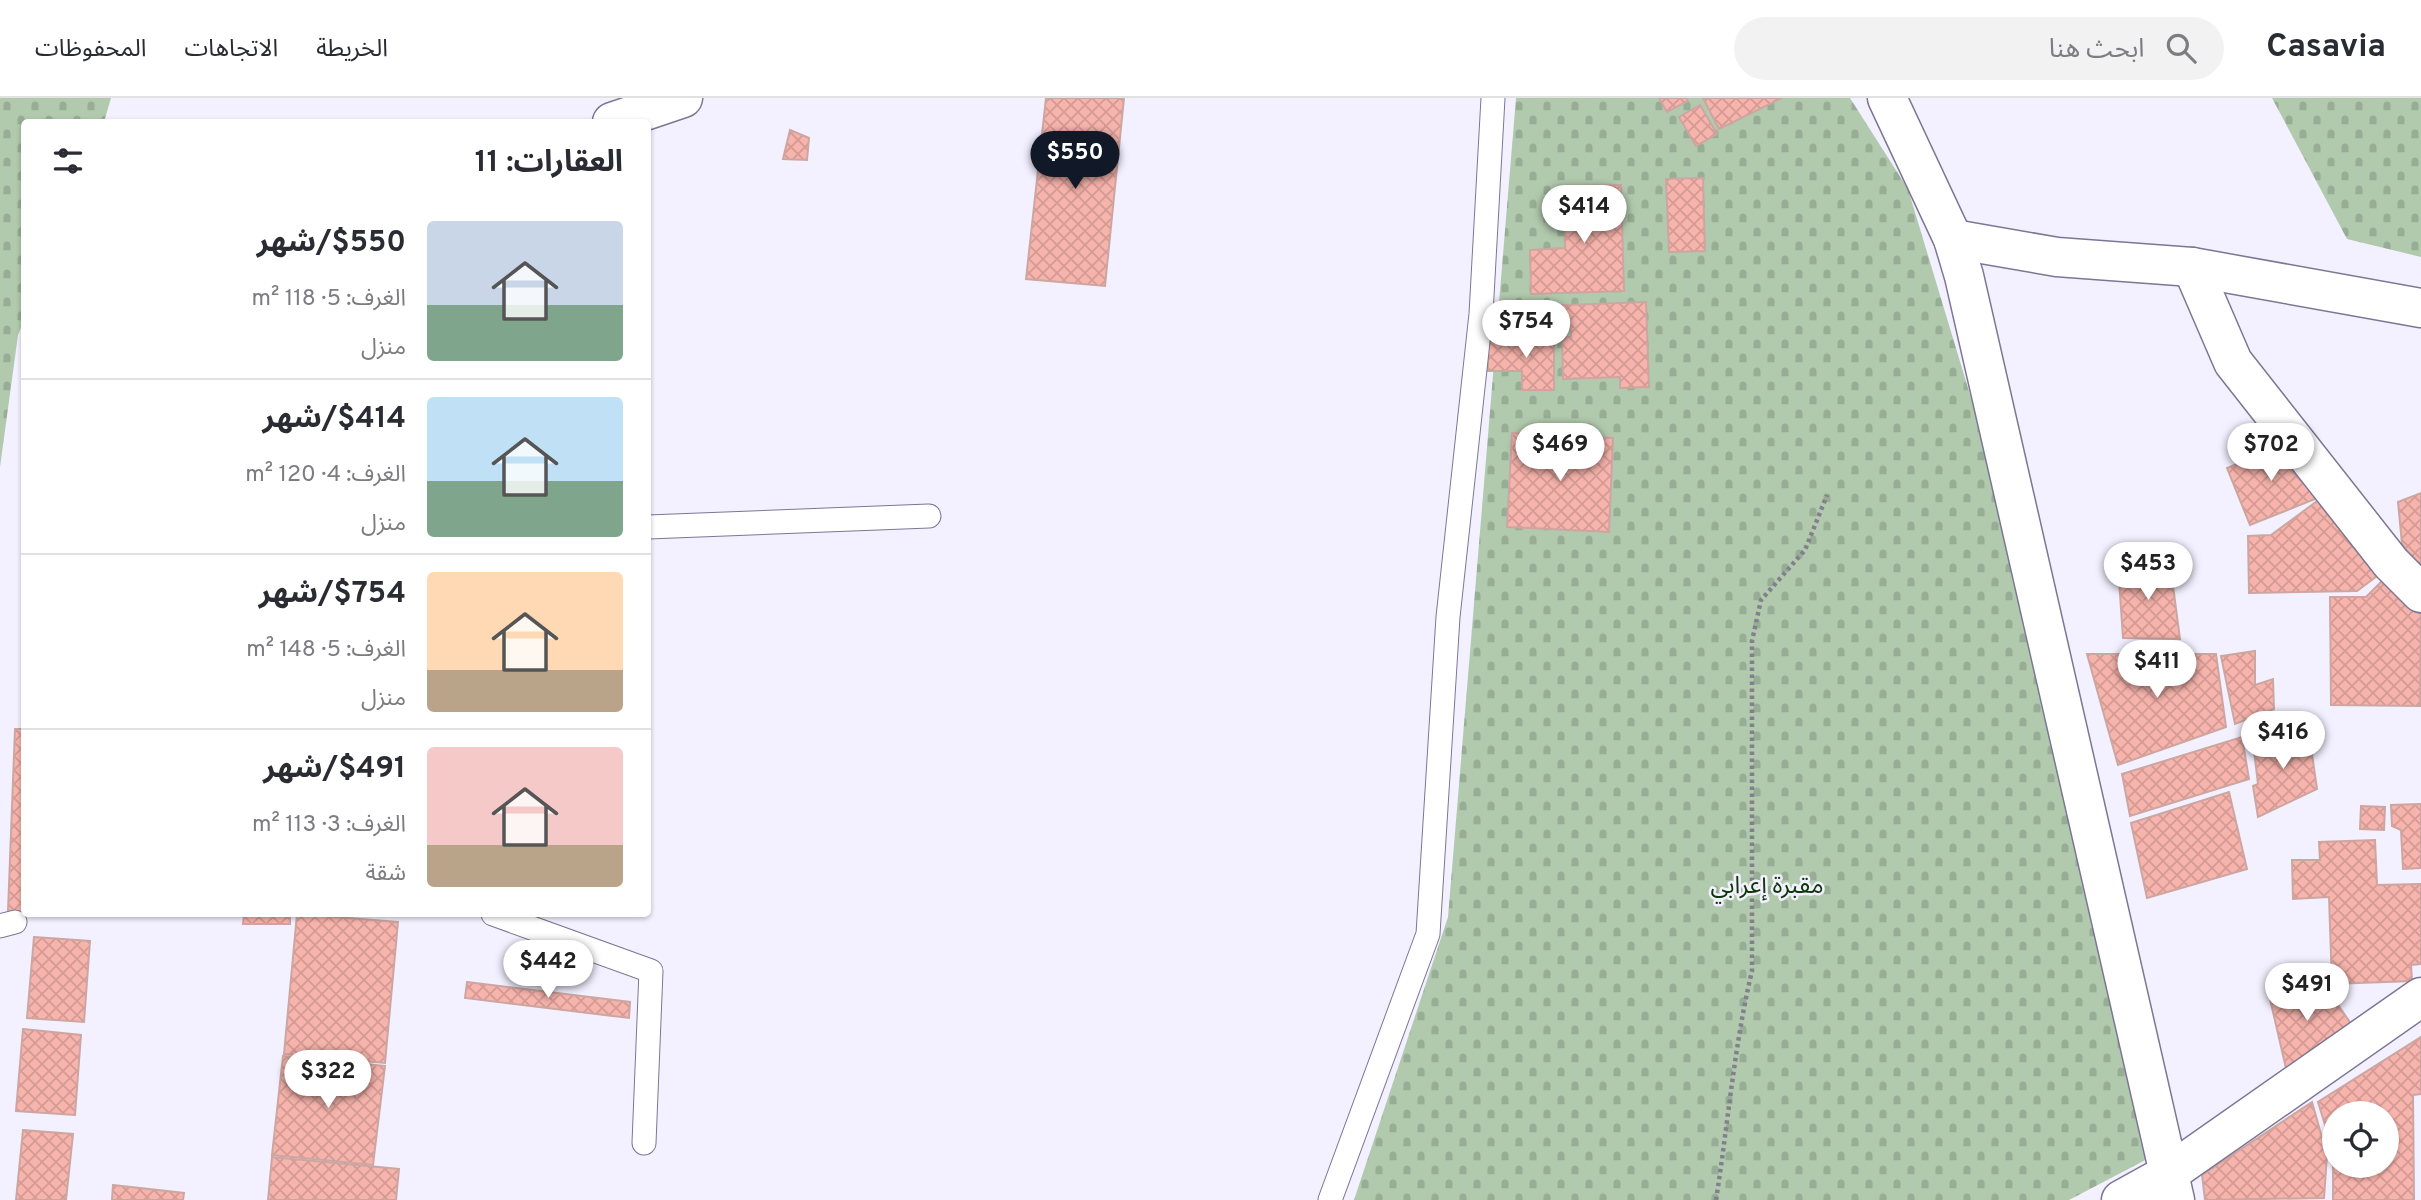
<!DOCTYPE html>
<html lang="ar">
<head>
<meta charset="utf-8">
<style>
  body { margin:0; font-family:Overpass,"Noto Sans Arabic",sans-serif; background:#f2f2f3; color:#2b2b33; direction:rtl; height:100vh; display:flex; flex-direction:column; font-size:26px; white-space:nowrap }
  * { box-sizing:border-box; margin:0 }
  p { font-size:23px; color:#7c7c81 }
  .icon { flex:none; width:38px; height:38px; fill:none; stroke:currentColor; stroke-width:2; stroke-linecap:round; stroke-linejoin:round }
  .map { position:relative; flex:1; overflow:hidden; direction:ltr }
  .panel { position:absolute; left:21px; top:21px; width:630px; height:798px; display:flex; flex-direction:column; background:#fff; border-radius:7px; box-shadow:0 2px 5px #0004; direction:rtl }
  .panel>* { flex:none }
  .controls { position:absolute; left:2322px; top:1003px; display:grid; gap:14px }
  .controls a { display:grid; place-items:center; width:77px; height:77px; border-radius:50%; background:#fff; box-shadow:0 2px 5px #0004; font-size:35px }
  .price { position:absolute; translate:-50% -60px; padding:0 16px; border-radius:24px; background:#fff; color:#222; font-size:23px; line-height:46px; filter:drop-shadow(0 2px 4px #0008) }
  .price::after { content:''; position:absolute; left:50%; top:42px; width:21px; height:16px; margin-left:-10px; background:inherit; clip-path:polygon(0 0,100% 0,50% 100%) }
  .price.selected { background:#111827; color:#fff }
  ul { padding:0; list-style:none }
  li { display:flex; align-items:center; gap:21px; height:175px; padding:0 28px }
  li+li { border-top:2px solid #e1e1e2 }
  li span { display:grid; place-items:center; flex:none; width:196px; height:140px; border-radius:7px; color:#555 }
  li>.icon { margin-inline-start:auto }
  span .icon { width:84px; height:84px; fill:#fffc; stroke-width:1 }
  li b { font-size:30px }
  h2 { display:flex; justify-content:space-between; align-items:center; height:84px; padding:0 28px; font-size:30px }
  header { display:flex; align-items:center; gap:42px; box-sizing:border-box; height:98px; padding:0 35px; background:#fff; border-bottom:2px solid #e1e1e2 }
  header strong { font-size:33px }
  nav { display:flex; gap:38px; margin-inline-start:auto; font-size:24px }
  .search { width:490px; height:63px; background:#f2f2f3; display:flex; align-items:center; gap:18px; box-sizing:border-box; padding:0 24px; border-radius:38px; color:#7c7c81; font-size:26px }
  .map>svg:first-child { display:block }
</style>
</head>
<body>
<header>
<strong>Casavia</strong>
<div class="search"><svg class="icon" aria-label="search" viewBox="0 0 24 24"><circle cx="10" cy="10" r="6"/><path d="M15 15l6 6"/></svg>ابحث هنا</div>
<nav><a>الخريطة</a><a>الاتجاهات</a><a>المحفوظات</a></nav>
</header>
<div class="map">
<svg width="2421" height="1102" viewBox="0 0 2421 1102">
  <defs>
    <pattern id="cemetery-stones" width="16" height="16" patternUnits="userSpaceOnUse" patternTransform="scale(1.75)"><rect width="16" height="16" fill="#b1caad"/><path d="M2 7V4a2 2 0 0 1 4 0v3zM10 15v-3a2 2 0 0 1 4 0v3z" fill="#98ad95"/></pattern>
    <pattern id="building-cross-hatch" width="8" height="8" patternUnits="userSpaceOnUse" patternTransform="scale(1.75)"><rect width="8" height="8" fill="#f7b4ac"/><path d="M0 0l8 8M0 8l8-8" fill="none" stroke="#d49a94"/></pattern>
  </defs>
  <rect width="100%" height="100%" fill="#f3f1ff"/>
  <g fill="url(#cemetery-stones)">
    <path d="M0,0H111L104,24H24V222L18,237L0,369Z"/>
    <path d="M1516,0H1850L1908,91L1993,373L2157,1056L2069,1102H1354L1448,819Z"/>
    <path d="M2272,0H2421V159L2347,141Z"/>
  </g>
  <g fill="url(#building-cross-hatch)" stroke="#cda6a1" stroke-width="2" fill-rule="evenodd">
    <path d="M1046,0H1124L1105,188L1026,181Z"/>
    <path d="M1659,0H1686L1688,3L1667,14Z"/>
    <path d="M1703,0H1782L1719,31Z"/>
    <path d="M1700,7L1717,36L1696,48L1679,19Z"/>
    <path d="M790,32L809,40L807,62L783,61Z"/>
    <path d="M1703,80L1705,153L1669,154L1666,81Z"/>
    <path d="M1621,87L1624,193L1531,196L1530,152L1565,150L1564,88Z"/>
    <path d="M1646,204L1649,289L1620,290V279L1563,281L1562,239H1571L1570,221H1540V208Z"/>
    <path d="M1518,238H1554V292H1522V273H1488V244H1518Z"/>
    <path d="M1512,335L1613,340L1609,434L1507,429Z"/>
    <path d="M2292,343L2315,401L2250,427L2227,370Z"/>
    <path d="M2421,395V472L2402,446L2398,404Z"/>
    <path d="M2324,398L2381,475L2357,493L2249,495L2248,438L2271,437Z"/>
    <path d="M2170,465L2180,541L2123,540L2118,467Z"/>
    <path d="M2385,480L2421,514L2420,608L2331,607L2330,499H2366Z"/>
    <path d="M2255,553V587L2273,581L2274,611L2235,626L2221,558Z"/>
    <path d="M2087,556H2216L2226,629L2118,667Z"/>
    <path d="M15,631H24V814L8,813Z"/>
    <path d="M2309,635L2317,691L2258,719L2253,688L2258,686L2253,644Z"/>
    <path d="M2242,639L2249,681L2130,718L2122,676Z"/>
    <path d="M2229,694L2247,771L2147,800L2131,725Z"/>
    <path d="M2421,706V770L2403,771L2401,732L2392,728L2391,707Z"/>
    <path d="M2361,708L2385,709L2384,732L2360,731Z"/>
    <path d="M2375,742L2377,787L2421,786V866L2411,867L2412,883L2332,886L2329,799L2293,801L2292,762H2320L2319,744Z"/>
    <path d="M244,816H290V826H243Z"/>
    <path d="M297,816L398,824L385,965L284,956Z"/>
    <path d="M34,839L90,843L84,924L27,920Z"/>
    <path d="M467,884L630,904L629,920L465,900Z"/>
    <path d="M2323,885L2356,933L2288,979L2267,888Z"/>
    <path d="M23,931L81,937L75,1017L16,1013Z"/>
    <path d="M2421,939V996L2413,997L2414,1102H2333V1053L2318,1004ZM2334,1015H2387V1068H2334Z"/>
    <path d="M283,958L385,968L373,1067L272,1057Z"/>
    <path d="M2312,1004L2327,1057L2324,1100L2205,1102L2202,1077Z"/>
    <path d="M23,1032L73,1036L66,1102H16Z"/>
    <path d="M272,1059L399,1071L396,1102H268Z"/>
    <path d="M113,1087L184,1095L183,1102H112Z"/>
  </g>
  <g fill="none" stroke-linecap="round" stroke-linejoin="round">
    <g stroke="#7c7694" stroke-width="25">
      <g id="service">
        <path d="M648,429L929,418"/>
        <path d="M493,816L651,873L644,1045"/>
        <path d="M0,828L15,824"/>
        <path d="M1330,1102L1428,836L1448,519L1481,216L1493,0"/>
      </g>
    </g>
    <g stroke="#7c7694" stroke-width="41">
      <g id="minor">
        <path d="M1887,0L1953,141L1964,178L2175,1102"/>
        <path d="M612,24L683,0"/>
        <path d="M1953,141L2057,159L2192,169L2421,210"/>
        <path d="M2192,169L2233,264L2391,465L2421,495"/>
        <path d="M2121,1102L2168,1076L2421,899"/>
      </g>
    </g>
    <path stroke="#83808d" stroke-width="4.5" stroke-dasharray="3.5 3.5" stroke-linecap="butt" d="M1716,1102C1728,1026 1734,948 1752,873V543L1761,502L1805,452L1827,397"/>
    <use href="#service" stroke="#fff" stroke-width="23"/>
    <use href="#minor" stroke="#fff" stroke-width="38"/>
  </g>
  <g text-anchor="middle" stroke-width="5" stroke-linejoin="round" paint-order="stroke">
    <g font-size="24" fill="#0e3707" stroke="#f3f1ff">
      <text x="1767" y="795">مقبرة إعرابي</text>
    </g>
  </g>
</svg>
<div class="controls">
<a><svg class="icon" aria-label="locate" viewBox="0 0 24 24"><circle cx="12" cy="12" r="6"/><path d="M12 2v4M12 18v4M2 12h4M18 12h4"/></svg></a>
</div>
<b class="price selected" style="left:1075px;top:93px">$550</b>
<b class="price" style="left:1584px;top:147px">$414</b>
<b class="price" style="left:1526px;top:262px">$754</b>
<b class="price" style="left:1560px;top:385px">$469</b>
<b class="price" style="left:2271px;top:385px">$702</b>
<b class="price" style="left:2148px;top:504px">$453</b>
<b class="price" style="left:2157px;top:602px">$411</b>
<b class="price" style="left:2283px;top:673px">$416</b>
<b class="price" style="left:548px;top:902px">$442</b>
<b class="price" style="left:2307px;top:925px">$491</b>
<b class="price" style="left:328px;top:1012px">$322</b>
<section class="panel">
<h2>العقارات: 11<svg class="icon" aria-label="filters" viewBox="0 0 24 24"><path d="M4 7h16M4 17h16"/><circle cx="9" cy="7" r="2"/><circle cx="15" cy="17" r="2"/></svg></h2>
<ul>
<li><span style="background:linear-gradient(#c9d6e8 60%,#7fa58c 0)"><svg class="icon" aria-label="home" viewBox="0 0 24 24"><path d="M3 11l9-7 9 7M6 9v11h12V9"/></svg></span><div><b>$550/شهر</b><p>الغرف: 5 · 118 m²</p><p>منزل</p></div></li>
<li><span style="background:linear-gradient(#bfe0f5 60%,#7fa58c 0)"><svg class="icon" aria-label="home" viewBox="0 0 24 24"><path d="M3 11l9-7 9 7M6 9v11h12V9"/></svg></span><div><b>$414/شهر</b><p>الغرف: 4 · 120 m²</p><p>منزل</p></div></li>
<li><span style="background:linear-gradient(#ffd9b3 70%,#b9a48a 0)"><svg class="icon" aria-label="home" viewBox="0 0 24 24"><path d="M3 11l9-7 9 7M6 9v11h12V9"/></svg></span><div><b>$754/شهر</b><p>الغرف: 5 · 148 m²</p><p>منزل</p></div></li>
<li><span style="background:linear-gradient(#f6c9c9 70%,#b9a48a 0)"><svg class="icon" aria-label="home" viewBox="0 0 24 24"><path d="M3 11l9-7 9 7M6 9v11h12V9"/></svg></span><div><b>$491/شهر</b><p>الغرف: 3 · 113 m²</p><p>شقة</p></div></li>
</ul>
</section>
</div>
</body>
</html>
